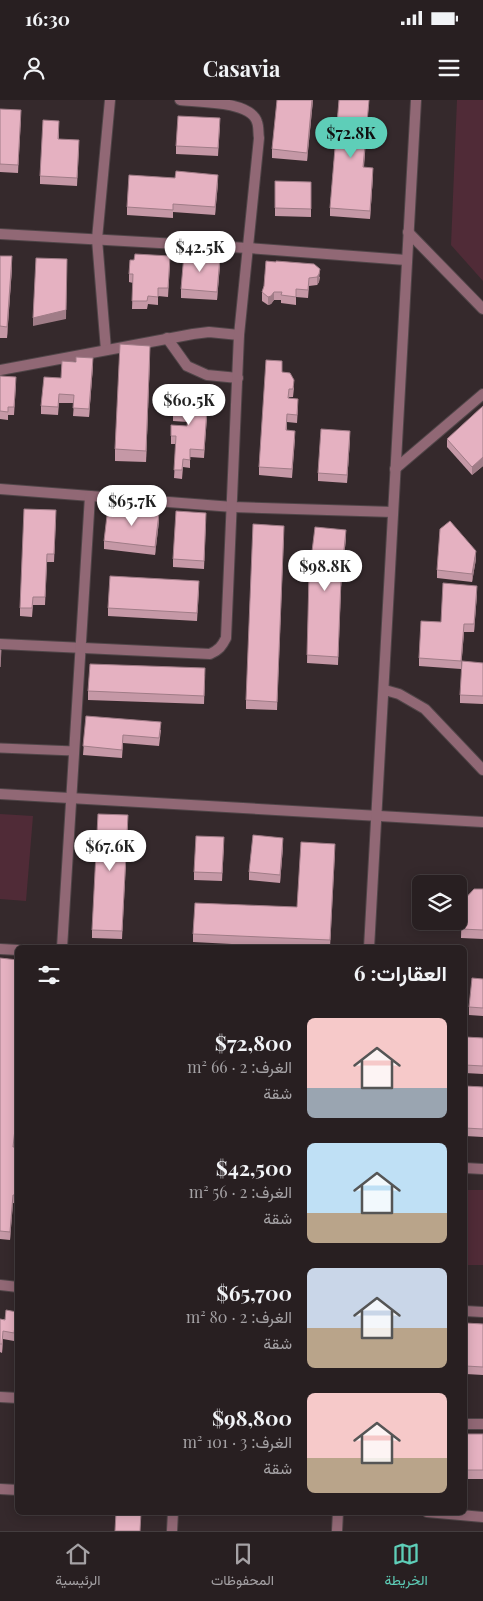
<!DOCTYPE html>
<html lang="ar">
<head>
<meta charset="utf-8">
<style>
  body { margin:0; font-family:"Playfair Display",Vazirmatn,serif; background:#30272a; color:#f1f3f6; direction:rtl; height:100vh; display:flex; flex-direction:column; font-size:19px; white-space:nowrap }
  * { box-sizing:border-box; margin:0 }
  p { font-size:16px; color:#a5a2a5 }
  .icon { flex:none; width:28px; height:28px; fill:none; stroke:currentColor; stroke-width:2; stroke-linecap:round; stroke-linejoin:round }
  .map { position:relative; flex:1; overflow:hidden; direction:ltr }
  .details { position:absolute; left:15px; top:845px; width:452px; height:570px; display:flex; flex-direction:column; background:#281f21; border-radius:8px; box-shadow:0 2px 12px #0003,0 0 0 1px #443d3f; direction:rtl }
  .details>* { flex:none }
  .controls { position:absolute; left:412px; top:775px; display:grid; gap:10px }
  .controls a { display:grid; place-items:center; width:55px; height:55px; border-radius:8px; background:#281f21; box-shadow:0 2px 12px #0003,0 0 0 1px #443d3f; font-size:25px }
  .price { position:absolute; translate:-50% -42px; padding:0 11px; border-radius:18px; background:#fff; color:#222; font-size:16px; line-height:32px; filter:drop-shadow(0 1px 2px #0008) }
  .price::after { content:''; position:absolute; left:50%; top:30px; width:15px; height:11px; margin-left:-8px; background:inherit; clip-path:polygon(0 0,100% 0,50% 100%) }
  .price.active { background:#5eceb8; color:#111 }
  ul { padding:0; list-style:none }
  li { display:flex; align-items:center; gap:15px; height:125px; padding:0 20px }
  li span { display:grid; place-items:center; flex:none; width:140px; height:100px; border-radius:8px; color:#555 }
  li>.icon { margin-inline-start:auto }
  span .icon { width:60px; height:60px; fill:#fffc; stroke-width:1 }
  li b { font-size:21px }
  h2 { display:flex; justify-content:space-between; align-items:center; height:60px; padding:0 20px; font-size:21px }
  .status { display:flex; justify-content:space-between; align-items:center; height:35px; padding:0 25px; background:#281f21; direction:ltr }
  .status svg { height:14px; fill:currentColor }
  header { display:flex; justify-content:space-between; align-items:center; height:65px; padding:0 20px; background:#281f21; font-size:22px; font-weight:700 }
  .menu { display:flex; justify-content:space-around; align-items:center; height:70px; border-top:1px solid #443d3f; background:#281f21; font-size:14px; color:#a5a2a5 }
  .menu a { display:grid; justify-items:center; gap:2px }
  .menu .active { color:#5eceb8 }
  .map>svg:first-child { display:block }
</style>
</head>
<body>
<div class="status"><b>16:30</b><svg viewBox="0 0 49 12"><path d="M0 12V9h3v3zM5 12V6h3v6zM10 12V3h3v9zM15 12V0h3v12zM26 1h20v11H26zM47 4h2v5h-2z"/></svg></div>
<header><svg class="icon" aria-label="menu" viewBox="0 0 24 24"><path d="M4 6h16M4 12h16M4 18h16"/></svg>Casavia<svg class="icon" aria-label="person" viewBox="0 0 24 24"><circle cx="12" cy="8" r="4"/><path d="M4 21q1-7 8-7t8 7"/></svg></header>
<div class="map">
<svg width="483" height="1431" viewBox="0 0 483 1431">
  <rect width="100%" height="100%" fill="#35292c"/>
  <g fill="#502b37">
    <path d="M457,0H483V181L451,145Z"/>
    <path d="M0,714L33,716L26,801L0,799Z"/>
    <rect x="465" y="1090" width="18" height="75"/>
  </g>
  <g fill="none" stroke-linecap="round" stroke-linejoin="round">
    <g stroke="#504548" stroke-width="11">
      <path id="service" d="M0,648L74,651"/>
    </g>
    <g stroke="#504548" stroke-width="12">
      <g id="minor">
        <path d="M408,132L483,209"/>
        <path d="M0,134L248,148L406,160"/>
        <path d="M167,238L187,266L207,275L238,278"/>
        <path d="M106,250L97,139L110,0"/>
        <path d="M0,270L193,234L209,232L239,235"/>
        <path d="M395,369L483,294"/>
        <path d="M0,389L233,407L393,412"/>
        <path d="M0,544L210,554C219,550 222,546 226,538L239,235L259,38C258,33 259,27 257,22C251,1 198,2 180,0"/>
        <path d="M385,590L399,594L425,609L483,670"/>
        <path d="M0,694L483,722"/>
        <path d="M62,848L90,396"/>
        <path d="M369,848L416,0"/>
        <path d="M0,849L18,850"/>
        <path d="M465,1068L483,1069"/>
        <path d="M0,1185L18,1187"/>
        <path d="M465,1211L483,1212"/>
        <path d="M0,1297L18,1298"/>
        <path d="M465,1324H483"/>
        <path d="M0,1389L18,1390"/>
        <path d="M427,1412L483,1417"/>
        <path d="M172,1431L173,1412"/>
        <path d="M337,1431L338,1412"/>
      </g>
    </g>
    <use href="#service" stroke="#916875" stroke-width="9"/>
    <use href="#minor" stroke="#916875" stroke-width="10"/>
  </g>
  <g fill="#c598a6">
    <path d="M313,0L307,61L272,58V49Z"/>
    <path d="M339,0H369L364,67L373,76L370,119L330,116V108Z"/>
    <path d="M0,9L21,18L18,73L0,72Z"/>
    <path d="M220,26L218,56L176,54V46Z"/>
    <path d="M59,29V39L79,48L77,86L40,84V76Z"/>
    <path d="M311,82V117L275,116V108Z"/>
    <path d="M218,83L215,115L173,112V118L127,115V107Z"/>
    <path d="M0,156L12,168L7,238H0Z"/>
    <path d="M266,161L320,177L319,182L317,185L309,186L308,198L296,197V205L281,203V200H274L271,204L268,205L262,201V192L264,186Z"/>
    <path d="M170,164L168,197L158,196V205L148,204L147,209H132L133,183L129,182V174Z"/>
    <path d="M220,165L217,200L181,198V189Z"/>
    <path d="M150,257L146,362L115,361V349Z"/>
    <path d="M76,262L93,266L89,317L73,316L74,303H59L58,315L41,314V306L61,278Z"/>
    <path d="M282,272L294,288L293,297H289V298L298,307L297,323L287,322V330L295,339L292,378L259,375V367Z"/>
    <path d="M0,276L16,285L14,315H8V320L0,319Z"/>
    <path d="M208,303L204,358L190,357V368L183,367L182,379L174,378L176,344H171V336L187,326L188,322L173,321V313Z"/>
    <path d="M483,306V366L472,375L447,347V339Z"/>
    <path d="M350,339L347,383L318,381V373Z"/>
    <path d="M56,418L54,462H47L45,505H33L32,517L20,516V508Z"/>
    <path d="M159,421L155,455L104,449V441Z"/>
    <path d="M206,421L204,469L173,467V459Z"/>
    <path d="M284,434L277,610L246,609V600Z"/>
    <path d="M346,438L341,487L338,565L307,563L309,476Z"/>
    <path d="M476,459L472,482L437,478V470Z"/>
    <path d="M199,490L197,521L108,516V508Z"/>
    <path d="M477,494L474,532H464L461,569L419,566V558L441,522Z"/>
    <path d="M483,563V604L460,603V595Z"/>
    <path d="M205,576L204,604L88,600V591Z"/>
    <path d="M86,616L161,630L159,646L123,643L122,658L83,655Z"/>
    <path d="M128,723L122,839L92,838V830Z"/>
    <path d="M224,745L222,781L194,780V772Z"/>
    <path d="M283,747L280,783L249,780V772Z"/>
    <path d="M335,752L330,848H310L193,842V834L297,807Z"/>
    <path d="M483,789V839L461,838L462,802Z"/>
    <path d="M0,858L18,860V1037H15L14,1047H18V1080H17V1082H18V1104L13,1103L10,1140L0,1139Z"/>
    <path d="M483,879V916L469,915V907Z"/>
    <path d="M465,937L483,938V974L465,973Z"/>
    <path d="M465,986L483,987V1037L465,1036Z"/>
    <path d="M0,1219L17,1220L14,1241L3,1239L2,1253L0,1252Z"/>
    <path d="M465,1223L483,1224V1275L466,1274L465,1287Z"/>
    <rect x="465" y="1334" width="18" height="45"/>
  </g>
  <g fill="#a07c87">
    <path d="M312,0H313L307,61V53Z"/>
    <path d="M369,0L363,75V67Z"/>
    <path d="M373,68V76L370,119V111Z"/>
    <path d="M218,75V83L215,115V107Z"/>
    <path d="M12,156V168L7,238V227Z"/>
    <path d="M220,157V165L217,200V192Z"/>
    <path d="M67,159L66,219L33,226V218Z"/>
    <path d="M320,169L319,182L317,185V177Z"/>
    <path d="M274,192V200L271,204L268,205V197Z"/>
    <path d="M150,246V257L146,362V351Z"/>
    <path d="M93,258V266L89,317V309Z"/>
    <path d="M350,331V339L347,383V375Z"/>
    <path d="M483,357V366L472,375V367Z"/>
    <path d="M159,413V421L155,455V447Z"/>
    <path d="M346,430V438L341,487L338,565L341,479Z"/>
    <path d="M476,451V459L472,482V474Z"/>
    <path d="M477,486V494L474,532V524Z"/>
    <path d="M464,524V532L461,569V561Z"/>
    <path d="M283,738V747L280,783V775Z"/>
    <path d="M13,1095V1103L10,1140V1132Z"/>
    <path d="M17,1212V1220L14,1241V1233Z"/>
    <path d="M3,1231V1239L2,1253V1244Z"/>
  </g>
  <g fill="#e5b1c1" stroke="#a07c87">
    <path d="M277,0H312L307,53L272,49Z"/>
    <path d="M339,0H369L363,67L373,68L370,111L330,108Z"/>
    <path d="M0,9L21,10L18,65L0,64Z"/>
    <path d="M178,16L220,18L218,48L176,46Z"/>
    <path d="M43,20L59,21L58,39L79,40L77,78L40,76Z"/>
    <path d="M176,71L218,75L215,107L173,104V110L127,107L129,75L175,78Z"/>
    <path d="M275,81L311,82V109L275,108Z"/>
    <path d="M135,154L170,156L168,188H158V197L148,196L147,201H132L133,174H129L130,160H134Z"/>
    <path d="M184,154L220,157L217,192L181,189Z"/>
    <path d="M0,156H12L7,227L0,226Z"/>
    <path d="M36,158L67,159L66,210L33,218Z"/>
    <path d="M266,161L276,162V161L314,164L320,169L319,174L317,177L309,178L308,190L296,189V197L281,195L282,192H274L271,196L268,197L262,192L264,186Z"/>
    <path d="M120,244L150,246L146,351L115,349Z"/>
    <path d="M76,257L93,258L89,309L73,308L74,295L59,294L58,307L41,306L44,277L61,278L62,261L76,262Z"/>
    <path d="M266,260L282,261V272L290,273L294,280L293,289H289L288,298L298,299L297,315L287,314L286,330L295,331L292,369L259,367Z"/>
    <path d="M0,276L16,277L14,307H8V312L0,311Z"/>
    <path d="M174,294L208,295L204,350L190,349V360L183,359L182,370H174L176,336H171V325L187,326L188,314L173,313Z"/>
    <path d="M483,306V357L472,367L447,339Z"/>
    <path d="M321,329L350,331L347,375L318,373Z"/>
    <path d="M108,407L159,413L155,447L104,441Z"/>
    <path d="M24,409L56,410L54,454H47L45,497H33L32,508H20Z"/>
    <path d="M176,411L206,413L204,461L173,459Z"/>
    <path d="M450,421L476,451L472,474L437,470L440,429Z"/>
    <path d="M253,424L284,426L277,602L246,600Z"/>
    <path d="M315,427L346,430L341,479L338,557L307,555L309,476Z"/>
    <path d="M110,476L199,481L197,513L108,508Z"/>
    <path d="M443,483L477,486L474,524H464L461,561L419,558L421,521L441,522Z"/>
    <path d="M0,550H1L0,567Z"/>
    <path d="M462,561L483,563V596L460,595Z"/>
    <path d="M90,564L205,568L204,596L88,591Z"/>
    <path d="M86,616L161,622L159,638L123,635L122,650L83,646Z"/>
    <path d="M98,714L128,715L122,831L92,830Z"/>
    <path d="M253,735L283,738L280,775L249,772Z"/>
    <path d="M196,736L224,737L222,773L194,772Z"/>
    <path d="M301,742L335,744L330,840L193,834L195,803L297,807Z"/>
    <path d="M474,789H483V830L461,829L462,802Z"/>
    <path d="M0,858L18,860V1029H15L13,1047H18V1072H17L16,1082H18V1095H13L10,1132L0,1131Z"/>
    <path d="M472,878L483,879V908L469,907Z"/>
    <path d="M465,937L483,938V966L465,965Z"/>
    <path d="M465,986L483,987V1029L465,1028Z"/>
    <path d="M6,1210L17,1212L14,1233L3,1231L2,1244H0V1219L5,1220Z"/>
    <path d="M465,1223L483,1224V1267L466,1266L465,1278Z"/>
    <rect x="465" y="1334" width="18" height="36"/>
    <path d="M116,1412H141L140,1431H115Z"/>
  </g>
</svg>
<div class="controls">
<a><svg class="icon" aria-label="layers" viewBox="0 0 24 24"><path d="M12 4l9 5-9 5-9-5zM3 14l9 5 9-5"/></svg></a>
</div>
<b class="price active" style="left:351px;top:59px">$72.8K</b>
<b class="price" style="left:200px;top:173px">$42.5K</b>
<b class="price" style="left:189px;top:326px">$60.5K</b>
<b class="price" style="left:132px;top:427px">$65.7K</b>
<b class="price" style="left:325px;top:492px">$98.8K</b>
<b class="price" style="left:110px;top:772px">$67.6K</b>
<section class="details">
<h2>العقارات: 6<svg class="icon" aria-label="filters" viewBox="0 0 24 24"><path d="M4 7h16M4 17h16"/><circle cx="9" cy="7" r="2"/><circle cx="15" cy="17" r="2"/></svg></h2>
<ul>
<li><span style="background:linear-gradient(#f6c9c9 70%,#9aa5b1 0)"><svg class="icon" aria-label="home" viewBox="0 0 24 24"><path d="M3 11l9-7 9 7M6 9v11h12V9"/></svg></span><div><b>$72,800</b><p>الغرف: 2 · 66 m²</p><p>شقة</p></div></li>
<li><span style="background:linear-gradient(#bfe0f5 70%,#b9a48a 0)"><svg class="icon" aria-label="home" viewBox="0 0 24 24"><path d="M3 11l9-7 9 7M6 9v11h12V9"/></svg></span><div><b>$42,500</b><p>الغرف: 2 · 56 m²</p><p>شقة</p></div></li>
<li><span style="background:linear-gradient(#c9d6e8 60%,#b9a48a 0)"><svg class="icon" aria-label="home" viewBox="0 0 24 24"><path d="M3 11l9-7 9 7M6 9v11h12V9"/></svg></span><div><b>$65,700</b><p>الغرف: 2 · 80 m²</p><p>شقة</p></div></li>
<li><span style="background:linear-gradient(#f6c9c9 65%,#b9a48a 0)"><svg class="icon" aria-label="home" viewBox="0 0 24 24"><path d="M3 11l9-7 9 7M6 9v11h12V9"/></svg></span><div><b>$98,800</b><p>الغرف: 3 · 101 m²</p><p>شقة</p></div></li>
</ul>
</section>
</div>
<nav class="menu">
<a class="active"><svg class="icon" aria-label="map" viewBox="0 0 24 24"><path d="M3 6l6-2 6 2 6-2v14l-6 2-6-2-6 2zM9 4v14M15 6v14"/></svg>الخريطة</a>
<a><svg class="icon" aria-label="saved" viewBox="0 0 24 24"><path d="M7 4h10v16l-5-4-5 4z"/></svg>المحفوظات</a>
<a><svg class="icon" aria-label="home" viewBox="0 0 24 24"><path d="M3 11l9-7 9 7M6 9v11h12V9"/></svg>الرئيسية</a>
</nav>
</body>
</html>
